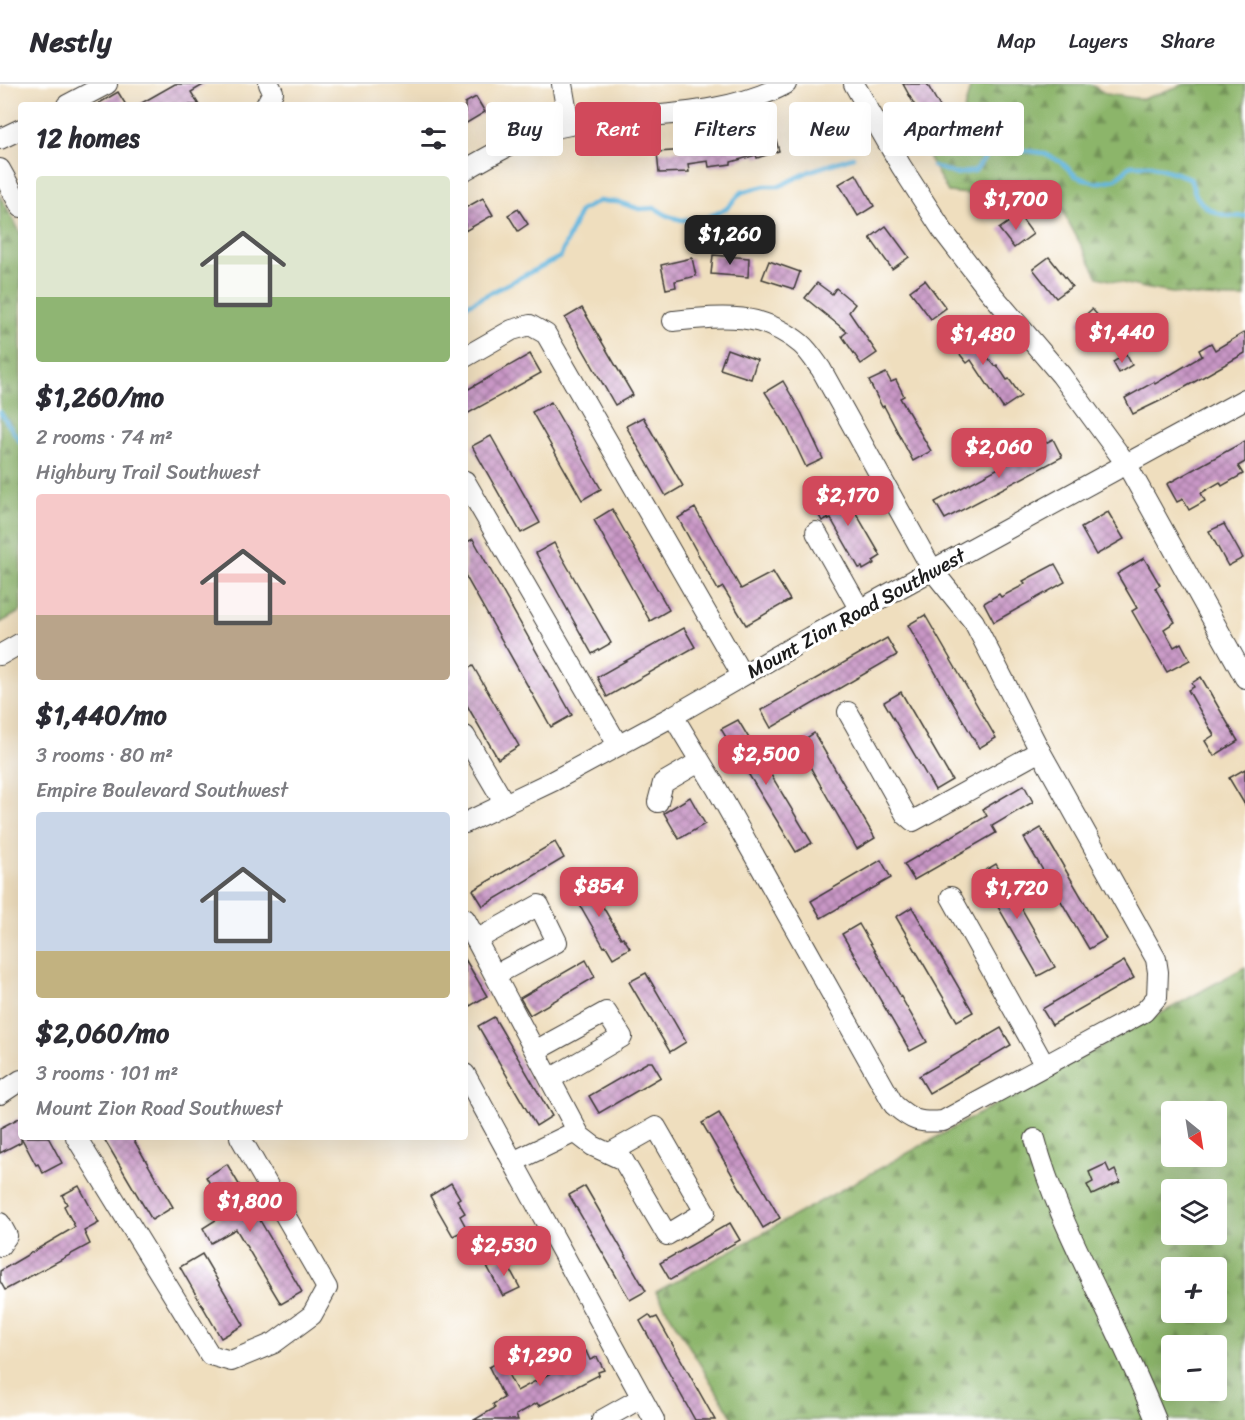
<!DOCTYPE html>
<html lang="en">
<head>
<meta charset="utf-8">
<style>
  body { margin:0; font-family:Sriracha,sans-serif; background:#f2f2f3; color:#2b2b33; height:100vh; display:flex; flex-direction:column; font-size:22px; white-space:nowrap }
  * { box-sizing:border-box; margin:0 }
  p { font-size:20px; color:#7c7c81 }
  .icon { flex:none; width:33px; height:33px; fill:none; stroke:currentColor; stroke-width:2; stroke-linecap:round; stroke-linejoin:round }
  .map { position:relative; flex:1; overflow:hidden }
  .drawer { position:absolute; left:18px; top:18px; width:450px; height:1038px; display:flex; flex-direction:column; background:#fff; border-radius:6px; box-shadow:0 6px 24px #0002 }
  .drawer>* { flex:none }
  .banner { position:absolute; left:486px; top:18px; width:570px; height:54px; display:flex; gap:12px }
  .needle { width:39px; rotate:150deg }
  .buttons { position:absolute; left:1161px; top:1017px; display:grid; gap:12px }
  .buttons a { display:grid; place-items:center; width:66px; height:66px; border-radius:6px; background:#fff; box-shadow:0 6px 24px #0002; font-size:30px }
  .price { position:absolute; translate:-50% -51px; padding:0 14px; border-radius:12px; background:#d1495b; color:#fff; font-size:20px; line-height:39px; filter:drop-shadow(0 2px 3px #0008) }
  .price::after { content:''; position:absolute; left:50%; top:36px; width:18px; height:14px; margin-left:-9px; background:inherit; clip-path:polygon(0 0,100% 0,50% 100%) }
  .price.selected { background:#222; color:#fff }
  ul { padding:0; list-style:none }
  li { display:grid; align-content:center; gap:12px; height:318px; padding:0 18px }
  li span { display:grid; place-items:center; height:186px; border-radius:6px; color:#555 }
  li>.icon { margin-inline-start:auto }
  span .icon { width:108px; height:108px; fill:#fffc; stroke-width:1 }
  li b { font-size:26px }
  h2 { display:flex; justify-content:space-between; align-items:center; height:72px; padding:0 18px; font-size:26px }
  .pill { padding:0 21px; border-radius:6px; background:#fff; box-shadow:0 6px 24px #0002; font-size:21px; line-height:54px }
  .pill.selected { background:#d1495b; color:#fff }
  header { display:flex; align-items:center; gap:36px; box-sizing:border-box; height:84px; padding:0 30px; background:#fff; border-bottom:2px solid #e1e1e2 }
  header strong { font-size:28px }
  nav { display:flex; gap:33px; margin-inline-start:auto; font-size:21px }
  .map>svg:first-child { display:block }
</style>
</head>
<body>
<header>
<strong>Nestly</strong>
<nav><a>Map</a><a>Layers</a><a>Share</a></nav>
</header>
<div class="map">
<svg width="1245" height="1336" viewBox="0 0 1245 1336">
  <defs>
    <pattern id="forest-firs" width="22" height="20" patternUnits="userSpaceOnUse" patternTransform="scale(1.5)"><rect width="22" height="20" fill="#8cb56b"/><path d="M5 1l3.5 6h-7zM16 11l3.5 6h-7z" fill="#729257"/></pattern>
    <pattern id="building-cross-hatch" width="8" height="8" patternUnits="userSpaceOnUse" patternTransform="scale(1.5)"><rect width="8" height="8" fill="#c997c6"/><path d="M0 0l8 8M0 8l8-8" fill="none" stroke="#a27aa0"/></pattern>
  </defs>
  <rect width="100%" height="100%" fill="#fff"/>
  <filter id="ink" filterUnits="userSpaceOnUse"><feTurbulence type="fractalNoise" baseFrequency=".0167" numOctaves="2"/><feDisplacementMap in="SourceGraphic" scale="12" xChannelSelector="R" yChannelSelector="G"/><feConvolveMatrix kernelMatrix="1 2 1 2 8 2 1 2 1" color-interpolation-filters="sRGB"/></filter>
  <filter id="wash" filterUnits="userSpaceOnUse"><feTurbulence type="fractalNoise" baseFrequency=".008" numOctaves="4" result="noise"/><feDisplacementMap in="SourceGraphic" scale="24" xChannelSelector="R" yChannelSelector="G"/><feGaussianBlur stdDeviation="1.35" result="paint"/><feColorMatrix in="noise" values="0 0 0 0 0 0 0 0 0 0 0 0 0 0 0 0 0 1.4 0 .05"/><feComposite in="paint" operator="in"/></filter>
  <g filter="url(#wash)">
    <rect width="100%" height="100%" fill="#efdebe"/>
    <g fill="url(#forest-firs)" stroke="#546844" stroke-width="1.5" fill-rule="evenodd">
      <path d="M971,0H1090L1106,10L1143,15L1185,0H1245V214C1192,215 1149,206 1098,193L1062,126L988,112L948,108L925,67L958,49Z"/>
      <path d="M0,111L21,150V527L0,539Z"/>
      <path d="M1245,883V1336H734L656,1208ZM1172,1028H1216V1072H1172ZM1172,1106H1216V1150H1172ZM1172,1184H1216V1228H1172ZM1172,1262H1216V1306H1172Z"/>
    </g>
    <g fill="none" stroke-linecap="round" stroke-linejoin="round">
      <g stroke="#62b6de" stroke-width="4.5">
        <path d="M933,82L955,90L975,87L987,70L1003,59L1022,66L1043,69L1061,78L1076,92L1096,99L1116,95L1131,81H1151L1190,94C1192,100 1194,108 1197,113C1207,129 1227,134 1245,132"/>
        <path d="M465,222L560,173L580,127L599,117L618,118L640,125L655,124L668,132L682,136H701L726,125L742,108L765,102H780L810,87L853,73"/>
        <path d="M0,328L21,359"/>
      </g>
    </g>
    <g id="blocks">
      <g fill="url(#building-cross-hatch)">
        <path d="M175,0H205L191,8L199,21H138Z"/>
        <path d="M903,0H927L952,44L936,53L927,37L924,38Z"/>
        <path d="M118,8L126,21H96Z"/>
        <path d="M476,13L485,28L465,40V19Z"/>
        <path d="M810,26L814,32L816,30L834,55L819,66L797,36Z"/>
        <path d="M774,48L779,67L757,74L756,71L731,78V80L709,83L708,77L688,80L689,88L659,89L657,68L705,65V62L728,59L729,63Z"/>
        <path d="M856,90L874,122L858,132L839,100Z"/>
        <path d="M483,114L493,131L465,147V124Z"/>
        <path d="M518,125L528,140L518,147L508,131Z"/>
        <path d="M1019,131L1033,150L1014,164L999,145Z"/>
        <path d="M886,142L909,173L892,185L870,154Z"/>
        <path d="M713,171L749,174L748,193L711,190Z"/>
        <path d="M1049,173L1072,202L1056,214L1033,185Z"/>
        <path d="M692,174L696,192L675,197L676,203L666,205L661,181Z"/>
        <path d="M769,177L800,188L794,205L762,195Z"/>
        <path d="M925,196L946,224L931,235L910,207Z"/>
        <path d="M817,199L832,210L836,204L855,220L849,228L877,269L861,280L842,252L847,248L805,214Z"/>
        <path d="M582,224L633,311L615,321L565,234Z"/>
        <path d="M1092,225L1109,244L1095,257L1078,238Z"/>
        <path d="M957,241H961L995,282L997,281L1007,296L1009,295L1021,312L1003,324L971,276L967,279L944,251Z"/>
        <path d="M1245,248V269L1168,313L1133,330L1125,314L1154,298L1155,300L1202,272L1199,266L1211,259L1215,266Z"/>
        <path d="M727,265L757,276L751,295L720,285Z"/>
        <path d="M530,270L541,289L465,331V307Z"/>
        <path d="M1126,270L1132,281L1119,289L1113,278Z"/>
        <path d="M886,289L891,298L896,296L904,312L900,314L931,367L913,377L884,322L882,323L869,297Z"/>
        <path d="M783,297L802,330L823,375L806,383L785,339L765,308Z"/>
        <path d="M551,318L601,405L582,416L532,328Z"/>
        <path d="M643,333L683,402L666,412L626,342Z"/>
        <path d="M491,352L540,439L521,449L472,362Z"/>
        <path d="M1053,355L1062,373L945,435L935,418Z"/>
        <path d="M1245,357V378L1238,382L1243,390L1222,402L1220,398L1201,409L1205,417L1189,426L1183,415L1177,418L1167,400Z"/>
        <path d="M839,400L881,472L873,477L875,479L863,486L862,483L859,484L831,435L829,436L828,434L822,437L813,421L831,411L828,406Z"/>
        <path d="M695,424L741,505L773,488L790,516L746,541L723,503L718,506L678,434Z"/>
        <path d="M612,425L669,526L650,537L594,436Z"/>
        <path d="M1108,428L1124,455L1096,471L1081,444Z"/>
        <path d="M1224,440L1243,474L1228,482L1209,447Z"/>
        <path d="M473,455L572,631L551,643L465,491V459Z"/>
        <path d="M554,459L611,559L592,570L536,469Z"/>
        <path d="M1144,474L1160,501L1155,504L1175,538L1164,545L1174,563L1181,559L1190,576L1167,588L1132,527L1137,524L1117,490Z"/>
        <path d="M1055,480L1065,498L994,538L984,519L999,510L1001,513L1022,502L1025,499L1023,497Z"/>
        <path d="M925,531L996,654L979,664L908,541Z"/>
        <path d="M684,544L695,563L607,613L597,593Z"/>
        <path d="M887,554L897,571L771,644L761,626Z"/>
        <path d="M473,582L519,662L498,675L465,618V586Z"/>
        <path d="M1201,593L1238,657L1214,672L1205,657L1214,651L1188,606L1194,603L1192,599Z"/>
        <path d="M901,608L952,696L935,706L884,618Z"/>
        <path d="M738,636L812,759L796,768L721,645Z"/>
        <path d="M814,649L875,754L857,765L797,660Z"/>
        <path d="M1245,685V721L1229,694Z"/>
        <path d="M1024,701L1033,718L992,742L996,749L914,796L904,780L987,732L983,725Z"/>
        <path d="M690,713L705,740L679,755L664,729Z"/>
        <path d="M1041,744L1106,855L1089,865L1024,754Z"/>
        <path d="M555,758L564,774L483,822L473,806Z"/>
        <path d="M881,776L891,794L821,834L811,817Z"/>
        <path d="M996,780L1055,883L1038,892L979,790Z"/>
        <path d="M585,792L621,854L623,853L630,864L613,874L606,862L604,863L569,802Z"/>
        <path d="M912,823L973,928L957,937L896,833Z"/>
        <path d="M859,840L927,958L910,967L842,850Z"/>
        <path d="M465,875L487,912L470,922L465,913Z"/>
        <path d="M586,876L595,893L530,931L520,914Z"/>
        <path d="M1124,877L1134,894L1052,941L1042,925Z"/>
        <path d="M646,889L686,958L670,968L629,898Z"/>
        <path d="M494,933L552,1032L536,1042L478,942Z"/>
        <path d="M1001,944L1011,961L929,1009L919,992Z"/>
        <path d="M648,978H652L661,993L599,1029L589,1012Z"/>
        <path d="M719,1029L780,1134L763,1144L702,1039Z"/>
        <path d="M21,1033V1058L0,1069V1044Z"/>
        <path d="M21,1053H48L62,1079L43,1089L38,1080L36,1081Z"/>
        <path d="M103,1053H132L173,1123L152,1136Z"/>
        <path d="M227,1080L302,1208L281,1220L236,1145L211,1159L203,1144L227,1129L206,1093Z"/>
        <path d="M1106,1080L1110,1089L1115,1086L1120,1098L1092,1111L1087,1101L1093,1098L1089,1088Z"/>
        <path d="M451,1099L460,1114L457,1116L465,1129L460,1132L467,1145L453,1152L430,1112Z"/>
        <path d="M79,1102L99,1139L84,1147L90,1160L5,1206L0,1197V1187L75,1143L64,1122L67,1120L62,1111Z"/>
        <path d="M585,1102L646,1207L630,1216L569,1111Z"/>
        <path d="M730,1139L740,1156L670,1196L660,1179Z"/>
        <path d="M202,1170L244,1241L221,1254L180,1183Z"/>
        <path d="M504,1174L520,1204L503,1212L487,1182Z"/>
        <path d="M649,1231L652,1235L657,1233L715,1336H695L640,1237Z"/>
        <path d="M586,1267L590,1276L597,1273L604,1286L598,1288L599,1291L539,1322L537,1319L516,1331L518,1336H474L495,1324L493,1320L504,1314L489,1283L501,1277L517,1307L564,1282L563,1279Z"/>
      </g>
    </g>
  </g>
  <g filter="url(#ink)">
    <use href="#blocks" fill-opacity="0" stroke="#3c3934" stroke-width="1.5"/>
    <g fill="none" stroke-linecap="round" stroke-linejoin="round">
      <g stroke="#3c3934" stroke-width="22">
        <g id="minor">
          <path d="M562,0L569,41"/>
          <path d="M854,0L901,82L943,147L986,203L1061,291L1127,381L1245,594"/>
          <path d="M67,21L107,0"/>
          <path d="M266,21L273,8L269,0"/>
          <path d="M0,55L21,45"/>
          <path d="M0,85L21,123"/>
          <path d="M465,86C498,67 532,47 570,41C642,29 720,35 786,0"/>
          <path d="M465,273L512,246L530,241L546,250L742,591"/>
          <path d="M465,397L618,661"/>
          <path d="M816,448L860,526"/>
          <path d="M0,571L21,559"/>
          <path d="M848,628L906,731L913,737L1040,667"/>
          <path d="M673,632L717,705L894,1021C913,1037 918,1039 943,1037L1144,928L1157,913L1158,888L1156,875L1040,667L974,538L933,487L821,285C815,277 809,267 801,260C761,227 722,232 673,237"/>
          <path d="M465,652L505,720"/>
          <path d="M658,718L663,699L699,678"/>
          <path d="M465,739L553,697L673,632L810,553L1245,315"/>
          <path d="M951,813L1045,982"/>
          <path d="M465,835L580,1052L593,1062L623,1076L667,1151L705,1128L656,1043L610,1069"/>
          <path d="M476,856L539,821L557,858L495,891"/>
          <path d="M535,967L606,928L622,953L550,995"/>
          <path d="M465,990L654,1336"/>
          <path d="M0,1010L21,996"/>
          <path d="M76,1053L210,1271L231,1277L274,1259L312,1231L327,1204L240,1053"/>
          <path d="M1035,1055C1049,1108 1073,1157 1097,1207C1118,1250 1138,1292 1156,1336"/>
          <path d="M513,1078L577,1047"/>
          <path d="M0,1139L7,1152L0,1162"/>
          <path d="M602,1336L641,1314"/>
        </g>
      </g>
      <use href="#minor" stroke="#fff" stroke-width="20"/>
    </g>
  </g>
  <g text-anchor="middle" stroke-width="6" stroke-linejoin="round" paint-order="stroke">
    <g font-size="20" fill="#1c1c1c" stroke="#fff">
      <text transform="translate(856 529) rotate(-29)" y="7">Mount Zion Road Southwest</text>
    </g>
  </g>
</svg>
<div class="buttons">
<a><svg class="needle" viewBox="-14 -14 28 28"><path d="M0-13l5 13h-10z" fill="#e53935"/><path d="M0 13l5-13h-10z" fill="#7c7c81"/></svg></a>
<a><svg class="icon" aria-label="layers" viewBox="0 0 24 24"><path d="M12 4l9 5-9 5-9-5zM3 14l9 5 9-5"/></svg></a>
<a>+</a>
<a>−</a>
</div>
<b class="price" style="left:1016px;top:147px">$1,700</b>
<b class="price selected" style="left:730px;top:182px">$1,260</b>
<b class="price" style="left:1122px;top:280px">$1,440</b>
<b class="price" style="left:983px;top:282px">$1,480</b>
<b class="price" style="left:999px;top:395px">$2,060</b>
<b class="price" style="left:848px;top:443px">$2,170</b>
<b class="price" style="left:766px;top:702px">$2,500</b>
<b class="price" style="left:599px;top:834px">$854</b>
<b class="price" style="left:1017px;top:836px">$1,720</b>
<b class="price" style="left:250px;top:1149px">$1,800</b>
<b class="price" style="left:504px;top:1193px">$2,530</b>
<b class="price" style="left:540px;top:1303px">$1,290</b>
<div class="banner">
<a class="pill">Buy</a>
<a class="pill selected">Rent</a>
<a class="pill">Filters</a>
<a class="pill">New</a>
<a class="pill">Apartment</a>
</div>
<section class="drawer">
<h2>12 homes<svg class="icon" aria-label="filters" viewBox="0 0 24 24"><path d="M4 7h16M4 17h16"/><circle cx="9" cy="7" r="2"/><circle cx="15" cy="17" r="2"/></svg></h2>
<ul>
<li><span style="background:linear-gradient(#dfe7d0 65%,#8fb573 0)"><svg class="icon" aria-label="home" viewBox="0 0 24 24"><path d="M3 11l9-7 9 7M6 9v11h12V9"/></svg></span><div><b>$1,260/mo</b><p>2 rooms · 74 m²</p><p>Highbury Trail Southwest</p></div></li>
<li><span style="background:linear-gradient(#f6c9c9 65%,#b9a48a 0)"><svg class="icon" aria-label="home" viewBox="0 0 24 24"><path d="M3 11l9-7 9 7M6 9v11h12V9"/></svg></span><div><b>$1,440/mo</b><p>3 rooms · 80 m²</p><p>Empire Boulevard Southwest</p></div></li>
<li><span style="background:linear-gradient(#c9d6e8 75%,#c2b280 0)"><svg class="icon" aria-label="home" viewBox="0 0 24 24"><path d="M3 11l9-7 9 7M6 9v11h12V9"/></svg></span><div><b>$2,060/mo</b><p>3 rooms · 101 m²</p><p>Mount Zion Road Southwest</p></div></li>
</ul>
</section>
</div>
</body>
</html>
